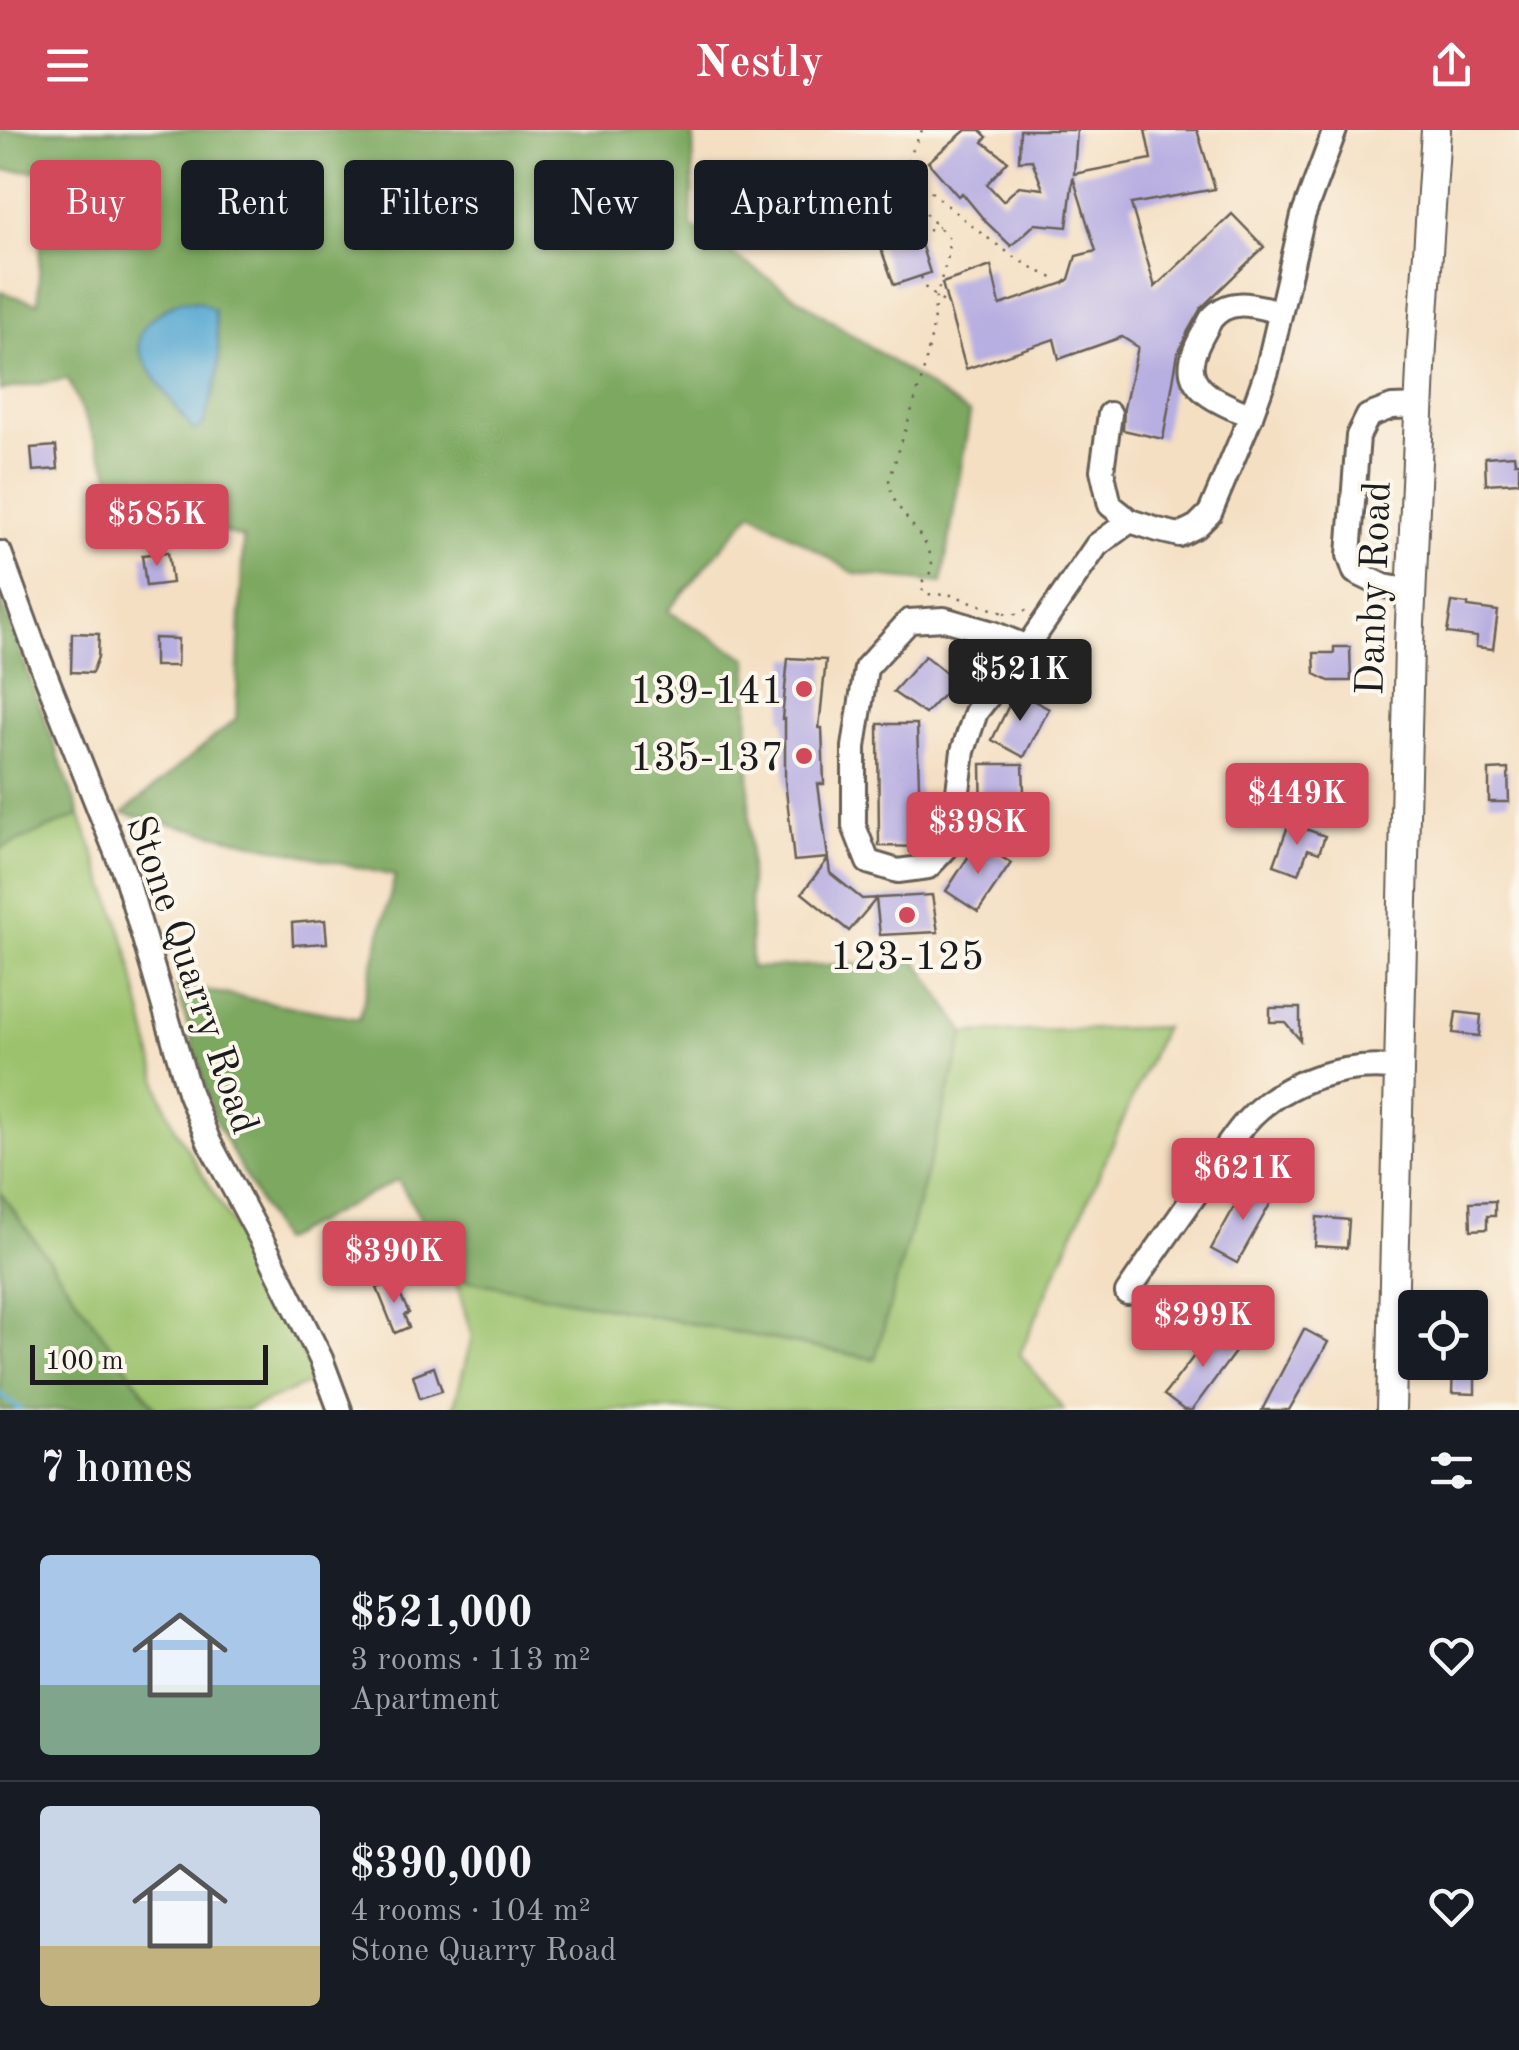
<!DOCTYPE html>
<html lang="en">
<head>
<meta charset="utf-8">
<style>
  body { margin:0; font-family:"Old Standard TT",serif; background:#20242c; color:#f1f3f6; height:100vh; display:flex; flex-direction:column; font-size:38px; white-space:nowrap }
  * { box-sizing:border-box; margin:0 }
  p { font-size:32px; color:#9ea1a6 }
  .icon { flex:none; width:55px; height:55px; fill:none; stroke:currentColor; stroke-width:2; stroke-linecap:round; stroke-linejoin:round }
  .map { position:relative; height:1280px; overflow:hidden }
  .side { display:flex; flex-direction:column; background:#171b24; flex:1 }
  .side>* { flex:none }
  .top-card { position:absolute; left:30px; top:30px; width:1000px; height:90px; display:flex; gap:20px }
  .buttons { position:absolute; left:1398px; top:1160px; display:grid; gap:20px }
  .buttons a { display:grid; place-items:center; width:90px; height:90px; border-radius:10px; background:#171b24; box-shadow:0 2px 8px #0004; font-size:50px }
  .scale { position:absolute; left:30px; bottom:25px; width:238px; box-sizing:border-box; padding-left:10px; border:5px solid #1c1c1c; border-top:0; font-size:28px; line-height:35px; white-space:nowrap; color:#1c1c1c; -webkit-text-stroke:8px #fbf7ec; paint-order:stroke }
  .price { position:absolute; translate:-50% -85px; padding:0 22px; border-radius:10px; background:#d1495b; color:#fff; font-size:32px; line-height:65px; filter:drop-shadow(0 2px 5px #0008) }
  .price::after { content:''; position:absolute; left:50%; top:60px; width:30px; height:22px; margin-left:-15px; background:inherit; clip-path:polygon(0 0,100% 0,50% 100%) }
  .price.active { background:#222; color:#fff }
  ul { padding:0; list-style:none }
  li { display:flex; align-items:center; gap:30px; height:250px; padding:0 40px }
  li+li { border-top:2px solid #363941 }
  li span { display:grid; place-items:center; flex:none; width:280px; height:200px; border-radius:10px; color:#555 }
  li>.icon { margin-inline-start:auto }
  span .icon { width:120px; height:120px; fill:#fffc; stroke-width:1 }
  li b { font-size:42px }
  h2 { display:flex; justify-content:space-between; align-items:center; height:120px; padding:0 40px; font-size:42px }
  .pill { padding:0 35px; border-radius:10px; background:#171b24; box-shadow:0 2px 8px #0004; font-size:35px; line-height:90px }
  .pill.active { background:#d1495b; color:#fff }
  header { display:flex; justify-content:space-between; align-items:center; height:130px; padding:0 40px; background:#d1495b; color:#fff; font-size:45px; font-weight:800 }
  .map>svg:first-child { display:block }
</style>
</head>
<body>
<header><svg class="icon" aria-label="menu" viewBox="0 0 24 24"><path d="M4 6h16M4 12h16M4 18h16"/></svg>Nestly<svg class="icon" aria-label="share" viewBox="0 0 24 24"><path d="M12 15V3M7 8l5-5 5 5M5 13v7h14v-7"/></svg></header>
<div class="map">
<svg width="1519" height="1280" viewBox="0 0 1519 1280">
  <rect width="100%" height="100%" fill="#fbf7ec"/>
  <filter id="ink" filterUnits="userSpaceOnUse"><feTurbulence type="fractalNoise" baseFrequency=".01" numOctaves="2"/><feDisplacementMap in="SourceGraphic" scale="20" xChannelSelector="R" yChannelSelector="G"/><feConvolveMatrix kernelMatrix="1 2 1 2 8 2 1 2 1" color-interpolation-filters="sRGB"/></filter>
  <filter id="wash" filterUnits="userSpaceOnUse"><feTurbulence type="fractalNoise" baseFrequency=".0048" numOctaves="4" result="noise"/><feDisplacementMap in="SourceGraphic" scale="40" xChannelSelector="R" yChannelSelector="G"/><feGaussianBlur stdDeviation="2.25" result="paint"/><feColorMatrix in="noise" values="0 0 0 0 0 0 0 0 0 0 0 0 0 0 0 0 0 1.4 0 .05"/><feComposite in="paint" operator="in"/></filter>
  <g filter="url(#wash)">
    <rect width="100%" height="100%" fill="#f4dfc2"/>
    <g fill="#9cc26d" stroke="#5c6f44" stroke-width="2.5">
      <path d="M0,467L118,789L129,825L161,965L176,1000L259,1139L290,1197L314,1251L247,1280H0Z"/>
      <path d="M1164,897L1020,1224L1064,1280H453L472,1207L455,1148L874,1229L965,903Z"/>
    </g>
    <g fill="#7da860" stroke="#4c623e" stroke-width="2.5">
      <path d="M0,0H694L691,96L970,284L942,453L856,444L752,382L668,481L748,529L751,838L917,831L965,903L875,1229L455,1148L398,1050L280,1111L215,990L176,855L359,889L395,746L123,683L236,589L243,408L120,367L68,249L0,260V162L38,173L43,41L0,40Z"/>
      <path d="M0,467L80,685L0,719Z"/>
      <path d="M0,1062L157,1280H0Z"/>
    </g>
    <path fill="#56a8d1" stroke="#396276" stroke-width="2.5" d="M181,171L200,172L214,180C217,200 221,225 217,246C215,262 207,277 204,294L194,301C182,284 139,232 139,214C138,193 165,178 181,171Z"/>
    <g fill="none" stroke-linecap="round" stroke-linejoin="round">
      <path stroke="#56a8d1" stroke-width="5" d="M0,1264L21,1280"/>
    </g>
    <g id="blocks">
      <g fill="#b7aee1">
        <path d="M966,0H980L987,7L983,12L1008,31L987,54L1003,71L1019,56L1043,59L1032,30L1019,31L1020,0H1077L1074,44L1151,29L1145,0H1197L1215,59L1131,74L1155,157L1232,84L1264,117L1201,178L1188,201L1178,223L1163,309L1123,300L1124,278L1138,217L1122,207L1059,229L1054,209L966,239L942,153L991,136L1000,175L1064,153L1069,149L1076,126L1096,121L1073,47L1067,97L1035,94L1011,116L986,92L962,63L958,66L928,32Z"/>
        <path d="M918,104L930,143L894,155L880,116Z"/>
        <path d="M56,316L58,339L33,341L31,318Z"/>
        <path d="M1514,325L1515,332H1519V352L1486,354L1485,327Z"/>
        <path d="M168,422L172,453L146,456L142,425Z"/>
        <path d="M1452,472L1468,474V477L1498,481L1493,519L1476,517L1477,507L1447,503Z"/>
        <path d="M72,503L99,504L98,527L92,543L71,542Z"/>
        <path d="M154,508L178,509L177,536H154Z"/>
        <path d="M1334,517H1350L1351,551H1329L1315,544L1314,523H1334Z"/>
        <path d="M925,526L956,551L925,584L893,562Z"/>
        <path d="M788,528L826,530L819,598H822L824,654H818L828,728L794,731L785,651V589H782Z"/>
        <path d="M1016,561L1049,579L1024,627L992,610Z"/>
        <path d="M878,594H917L921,717L879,716Z"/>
        <path d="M981,634H1023L1025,692H982Z"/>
        <path d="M1508,639L1509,672H1489V640Z"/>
        <path d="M1289,693L1325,706L1319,723L1308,719L1299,744L1274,735Z"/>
        <path d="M978,712L1011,733L978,782L946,761Z"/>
        <path d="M828,729L830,743L862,769L932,765L938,802L880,805L876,769L849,801L802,763Z"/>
        <path d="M325,790L327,813L293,815L292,793Z"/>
        <path d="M1270,878H1300V910L1285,892H1270Z"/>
        <path d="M1456,882L1481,885L1479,906L1453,903Z"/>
        <path d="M1248,1052L1274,1067L1237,1133L1211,1119Z"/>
        <path d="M1495,1071V1086H1487V1099L1471,1100L1470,1072Z"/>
        <path d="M1317,1087L1349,1090L1347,1118L1315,1116Z"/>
        <path d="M394,1152L409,1183L404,1185L409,1197L395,1203L377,1158Z"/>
        <path d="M1217,1196L1241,1214L1192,1280H1184L1164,1265Z"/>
        <path d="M1304,1199L1328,1212L1321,1225L1289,1280H1262Z"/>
        <path d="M434,1237L442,1261L420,1268L413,1245Z"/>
        <path d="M1453,1237H1475V1264L1452,1263Z"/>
      </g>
    </g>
  </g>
  <g filter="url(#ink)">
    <use href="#blocks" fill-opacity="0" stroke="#686056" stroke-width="2.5"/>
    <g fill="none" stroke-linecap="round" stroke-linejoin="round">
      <g stroke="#686056" stroke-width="28">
        <g id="minor">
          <path d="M1110,284L1102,340L1110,375L1130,391L1158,400L1179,405L1197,396L1210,383L1251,286L1267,241L1303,86L1335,0"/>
          <path d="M1251,286C1227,275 1183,262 1193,227C1196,214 1205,201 1211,189C1230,166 1255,176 1280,182"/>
          <path d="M0,423L32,511L126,747L189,962L209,1012L268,1122L321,1229L340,1280"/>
          <path d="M1411,461L1384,456L1355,442L1349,425L1358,306L1368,286L1392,277L1420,276"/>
          <path d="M1027,517L993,503L944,489L909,491L866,538L854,617V696L868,732L898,741L928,737L946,718L956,677L963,621L976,582L1027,517L1097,415L1130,391"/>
          <path d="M1127,1163C1150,1129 1174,1095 1197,1062C1213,1039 1227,1013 1246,992C1282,951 1346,931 1400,939"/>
        </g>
      </g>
      <g stroke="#686056" stroke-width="32">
        <path id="major" d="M1391,1280L1409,516L1422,215L1436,0"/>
      </g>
      <g stroke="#686056" stroke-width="2.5" stroke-dasharray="2.5 8" stroke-linecap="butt">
        <path d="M922,0C914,19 898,43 907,64L949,108L948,126L936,167L932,204L922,248L889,351C890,356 891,362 893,367C903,391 955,431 920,453L924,464L952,465L1003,483"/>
        <path d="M907,41C953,80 1000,124 1055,149"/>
        <path d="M918,104L939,97"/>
        <path d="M921,147L926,159L946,174"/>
        <path d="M1004,483L1013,485L1029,479"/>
      </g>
      <use href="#minor" stroke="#fff" stroke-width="22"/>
      <use href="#major" stroke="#fff" stroke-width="28"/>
    </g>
  </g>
  <g fill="#d1495b" stroke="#fbf7ec" stroke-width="4">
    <circle cx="804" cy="559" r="10"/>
    <circle cx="804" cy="626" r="10"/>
    <circle cx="907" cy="785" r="10"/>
  </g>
  <g text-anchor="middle" stroke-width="8" stroke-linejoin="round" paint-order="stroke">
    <g font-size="40" fill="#1c1c1c" stroke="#fbf7ec">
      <text transform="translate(1372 458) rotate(-88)" y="14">Danby Road</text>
      <text transform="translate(194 844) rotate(71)" y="14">Stone Quarry Road</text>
    </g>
    <g font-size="40" fill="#1c1c1c" stroke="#fbf7ec" text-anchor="end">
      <text x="784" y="573">139-141</text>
      <text x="784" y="640">135-137</text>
      <text x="907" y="839" text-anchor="middle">123-125</text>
    </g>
  </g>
</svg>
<div class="buttons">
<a><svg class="icon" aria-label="locate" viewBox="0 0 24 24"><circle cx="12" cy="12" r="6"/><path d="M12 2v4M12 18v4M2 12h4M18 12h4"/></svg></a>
</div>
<div class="scale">100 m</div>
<b class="price" style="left:157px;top:439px">$585K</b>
<b class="price active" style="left:1020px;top:594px">$521K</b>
<b class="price" style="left:1297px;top:718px">$449K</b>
<b class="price" style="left:978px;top:747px">$398K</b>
<b class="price" style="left:1243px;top:1093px">$621K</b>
<b class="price" style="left:394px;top:1176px">$390K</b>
<b class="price" style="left:1203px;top:1240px">$299K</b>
<div class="top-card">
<a class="pill active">Buy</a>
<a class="pill">Rent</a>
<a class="pill">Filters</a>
<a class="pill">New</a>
<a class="pill">Apartment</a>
</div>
</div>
<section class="side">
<h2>7 homes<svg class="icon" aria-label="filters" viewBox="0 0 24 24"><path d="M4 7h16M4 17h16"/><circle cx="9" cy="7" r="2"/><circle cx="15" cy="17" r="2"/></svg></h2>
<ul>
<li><span style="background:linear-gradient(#a9c7e8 65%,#7fa58c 0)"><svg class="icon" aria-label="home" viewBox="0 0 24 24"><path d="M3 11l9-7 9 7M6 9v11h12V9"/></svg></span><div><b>$521,000</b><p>3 rooms · 113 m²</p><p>Apartment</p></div><svg class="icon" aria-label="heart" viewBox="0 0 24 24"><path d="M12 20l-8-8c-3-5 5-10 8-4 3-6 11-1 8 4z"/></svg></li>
<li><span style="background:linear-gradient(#c9d6e8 70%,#c2b280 0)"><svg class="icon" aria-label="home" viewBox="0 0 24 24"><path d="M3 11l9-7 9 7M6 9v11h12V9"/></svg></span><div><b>$390,000</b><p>4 rooms · 104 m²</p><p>Stone Quarry Road</p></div><svg class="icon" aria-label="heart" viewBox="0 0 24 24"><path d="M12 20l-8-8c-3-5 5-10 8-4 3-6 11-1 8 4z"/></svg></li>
</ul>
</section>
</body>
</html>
